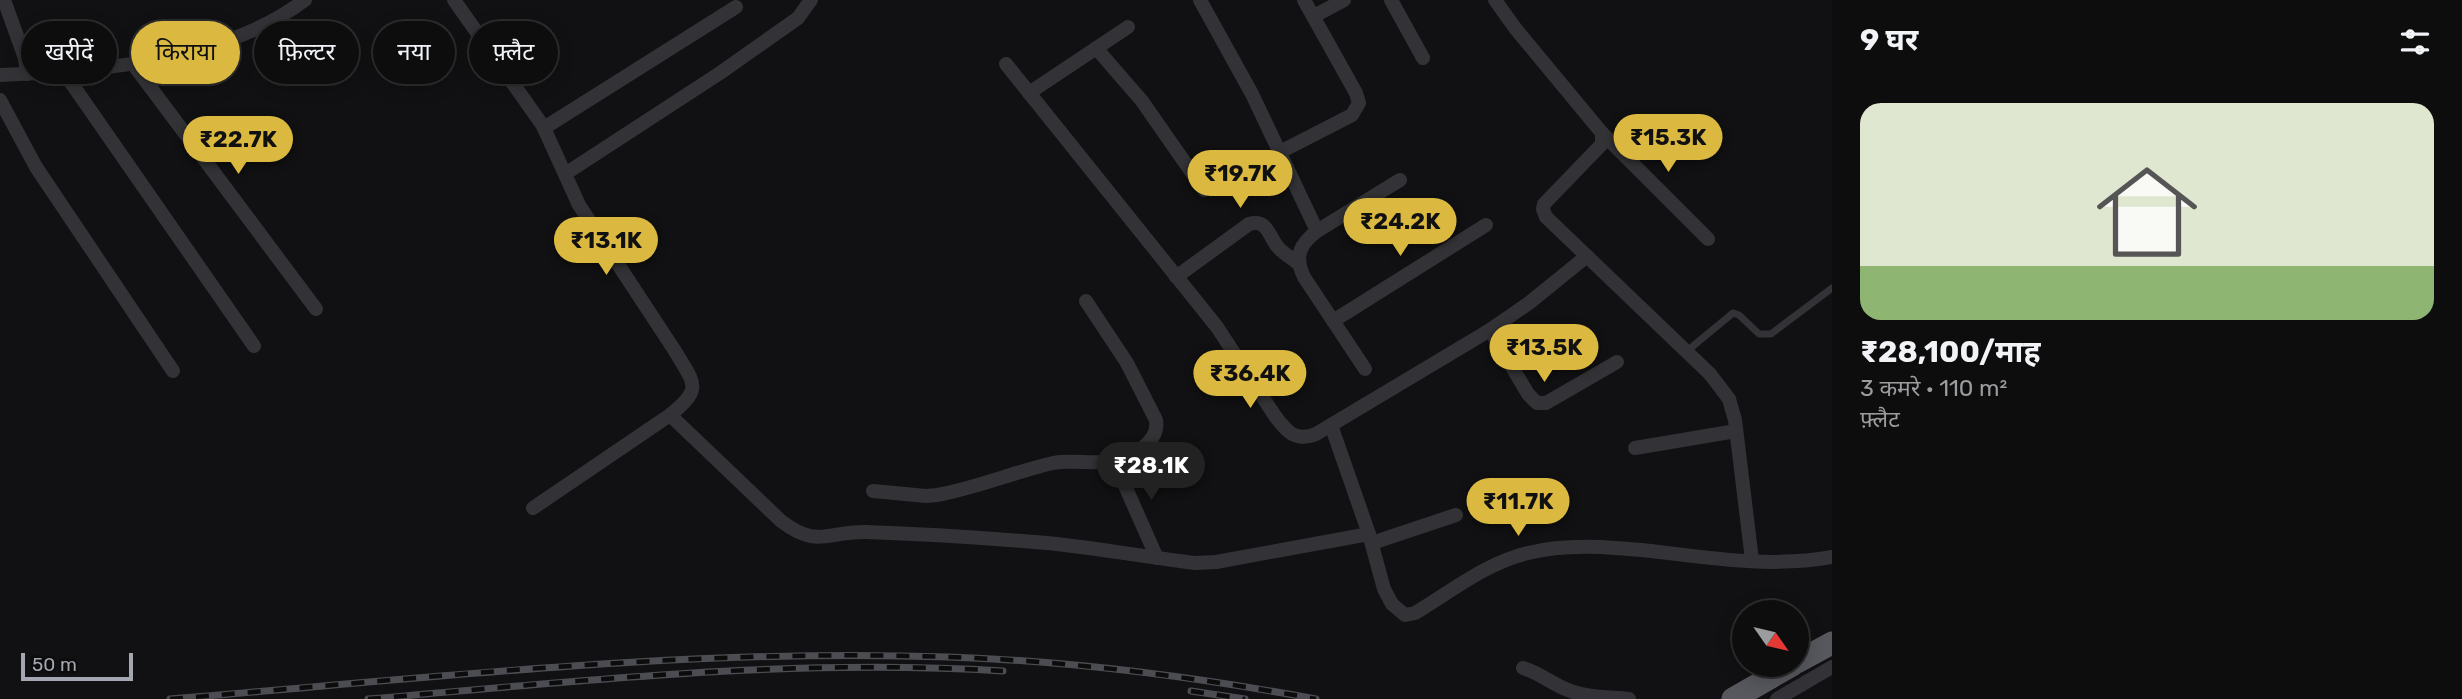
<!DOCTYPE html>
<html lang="hi">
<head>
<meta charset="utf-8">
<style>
  body { margin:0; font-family:Rubik,"Noto Sans Devanagari",sans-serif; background:#1b1b1c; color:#f1f3f6; height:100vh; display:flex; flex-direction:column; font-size:26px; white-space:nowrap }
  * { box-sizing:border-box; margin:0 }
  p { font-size:23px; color:#9a9c9e }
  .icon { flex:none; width:38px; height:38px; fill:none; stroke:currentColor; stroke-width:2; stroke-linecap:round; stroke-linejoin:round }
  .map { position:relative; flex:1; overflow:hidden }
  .drawer { display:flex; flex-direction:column; background:#0d0d0e; width:630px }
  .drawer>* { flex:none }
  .hud { position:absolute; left:21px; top:21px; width:665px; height:63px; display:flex; gap:14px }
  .needle { width:46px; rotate:124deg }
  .controls { position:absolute; left:1732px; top:600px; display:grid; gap:14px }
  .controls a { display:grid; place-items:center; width:77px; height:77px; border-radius:50%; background:#0d0d0e; box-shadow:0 4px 18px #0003,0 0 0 2px #2d2d2e; font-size:35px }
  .scale { position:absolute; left:21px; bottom:18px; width:112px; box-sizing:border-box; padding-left:7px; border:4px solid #a4a7b1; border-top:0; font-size:19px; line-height:24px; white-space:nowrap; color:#a4a7b1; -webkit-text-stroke:5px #0c0c0d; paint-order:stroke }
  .price { position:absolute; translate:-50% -60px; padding:0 16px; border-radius:24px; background:#dbb941; color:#111; font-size:23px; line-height:46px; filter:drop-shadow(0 2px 4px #0008) }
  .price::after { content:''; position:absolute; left:50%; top:42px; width:21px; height:16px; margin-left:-10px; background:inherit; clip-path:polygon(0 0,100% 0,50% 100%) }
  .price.active { background:#222; color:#fff }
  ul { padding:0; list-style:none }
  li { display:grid; align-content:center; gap:14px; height:371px; padding:0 28px }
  li span { display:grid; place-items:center; height:217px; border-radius:21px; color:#555 }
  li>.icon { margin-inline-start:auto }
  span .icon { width:126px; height:126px; fill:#fffc; stroke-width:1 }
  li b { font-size:30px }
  h2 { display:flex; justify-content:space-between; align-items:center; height:84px; padding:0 28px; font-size:30px }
  .tag { padding:0 24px; border-radius:32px; background:#0d0d0e; box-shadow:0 4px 18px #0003,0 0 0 2px #2d2d2e; font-size:24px; line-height:63px }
  .tag.active { background:#dbb941; color:#111 }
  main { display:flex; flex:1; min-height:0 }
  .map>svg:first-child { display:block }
</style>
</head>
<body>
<main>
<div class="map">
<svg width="1832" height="699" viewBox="0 0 1832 699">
  <rect width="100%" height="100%" fill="#111113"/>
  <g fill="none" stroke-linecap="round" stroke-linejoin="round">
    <path stroke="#333337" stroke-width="7" d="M1687,351L1733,313L1739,315L1759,334H1771L1832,288"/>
    <g stroke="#333337" stroke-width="14">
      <path d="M4,0L25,58L27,74"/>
      <path d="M454,0L543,126L579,205L675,351C695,385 703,388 670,415L533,508"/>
      <path d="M1200,0L1252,94L1317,231"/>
      <path d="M1391,0L1423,58"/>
      <path d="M1495,0L1515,28L1602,133V144L1544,204L1543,209L1546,217L1710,374L1729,399L1735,420L1752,560"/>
      <path d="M1314,16L1344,0"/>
      <path d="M1096,48L1142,101L1204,190"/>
      <path d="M133,64L316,309"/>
      <path d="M1006,64L1217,327L1275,416C1287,432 1295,442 1316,434L1490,330L1529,303L1587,256"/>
      <path d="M63,71L254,346"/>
      <path d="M0,75C100,71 222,62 305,0"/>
      <path d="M1029,93L1128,27"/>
      <path d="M0,100L36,167L173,371"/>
      <path d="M544,128L736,7"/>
      <path d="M1602,133L1708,239"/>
      <path d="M1280,152L1352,115L1359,103L1356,93L1304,0"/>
      <path d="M565,174L720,73L798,18L811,0"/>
      <path d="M1176,277L1249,224C1267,219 1268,234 1277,246C1282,253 1292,258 1299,264"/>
      <path d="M1333,321L1486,225"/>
      <path d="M1490,330L1528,394L1537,403H1546L1617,362"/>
      <path d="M1365,369L1304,277C1294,256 1300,244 1317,231L1400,180"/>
      <path d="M670,415L781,521C818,549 827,531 866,532C926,534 987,538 1047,543C1097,548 1146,557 1195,563L1216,562L1369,534"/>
      <path d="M1331,425L1369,534L1384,589L1392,604L1405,615L1415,613C1452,591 1486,563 1528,553C1568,543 1610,547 1651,551C1710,558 1773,568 1832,557"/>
      <path d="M1635,448L1736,431"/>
      <path d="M1114,461L1157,558"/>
      <path d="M873,491L926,496L937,495C976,488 1014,472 1053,463C1073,459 1093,465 1113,461C1132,457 1160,442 1156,420L1127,363L1086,301"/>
      <path d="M1372,543L1456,515"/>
      <path d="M1523,668C1540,673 1552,684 1568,690C1587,698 1610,697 1629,699"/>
      <path d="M1777,699L1832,667"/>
    </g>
    <g stroke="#57585e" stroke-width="23">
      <path d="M1797,662L1832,643"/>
      <path d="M1733,699L1792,665"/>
    </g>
    <g stroke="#4c4d52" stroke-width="7">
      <g id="rail">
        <path d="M1191,691L1245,699"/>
        <path d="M170,699C429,678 689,648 949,657C1071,661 1196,677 1316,699"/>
        <path d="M368,699C579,681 791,658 1003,671"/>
      </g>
    </g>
    <use href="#rail" stroke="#0c0c0d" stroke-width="4.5" stroke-dasharray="13" stroke-linecap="butt"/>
  </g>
</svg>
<div class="controls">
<a><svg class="needle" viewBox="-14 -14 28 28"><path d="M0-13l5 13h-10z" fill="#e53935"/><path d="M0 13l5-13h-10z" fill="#9a9c9e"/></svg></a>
</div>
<div class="scale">50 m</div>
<b class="price" style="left:1668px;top:174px">₹15.3K</b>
<b class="price" style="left:238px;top:176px">₹22.7K</b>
<b class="price" style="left:1240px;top:210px">₹19.7K</b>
<b class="price" style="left:1400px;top:258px">₹24.2K</b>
<b class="price" style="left:606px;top:277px">₹13.1K</b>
<b class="price" style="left:1544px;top:384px">₹13.5K</b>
<b class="price" style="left:1250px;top:410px">₹36.4K</b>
<b class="price active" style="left:1151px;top:502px">₹28.1K</b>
<b class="price" style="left:1518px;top:538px">₹11.7K</b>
<div class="hud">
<a class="tag">खरीदें</a>
<a class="tag active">किराया</a>
<a class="tag">फ़िल्टर</a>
<a class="tag">नया</a>
<a class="tag">फ़्लैट</a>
</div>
</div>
<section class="drawer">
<h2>9 घर<svg class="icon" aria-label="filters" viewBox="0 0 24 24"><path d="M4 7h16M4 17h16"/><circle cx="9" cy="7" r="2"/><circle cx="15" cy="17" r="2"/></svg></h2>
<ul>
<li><span style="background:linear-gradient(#dfe7d0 75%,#8fb573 0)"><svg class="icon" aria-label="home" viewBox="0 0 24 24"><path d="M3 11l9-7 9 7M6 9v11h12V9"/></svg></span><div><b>₹28,100/माह</b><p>3 कमरे · 110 m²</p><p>फ़्लैट</p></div></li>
</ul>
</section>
</main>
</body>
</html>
